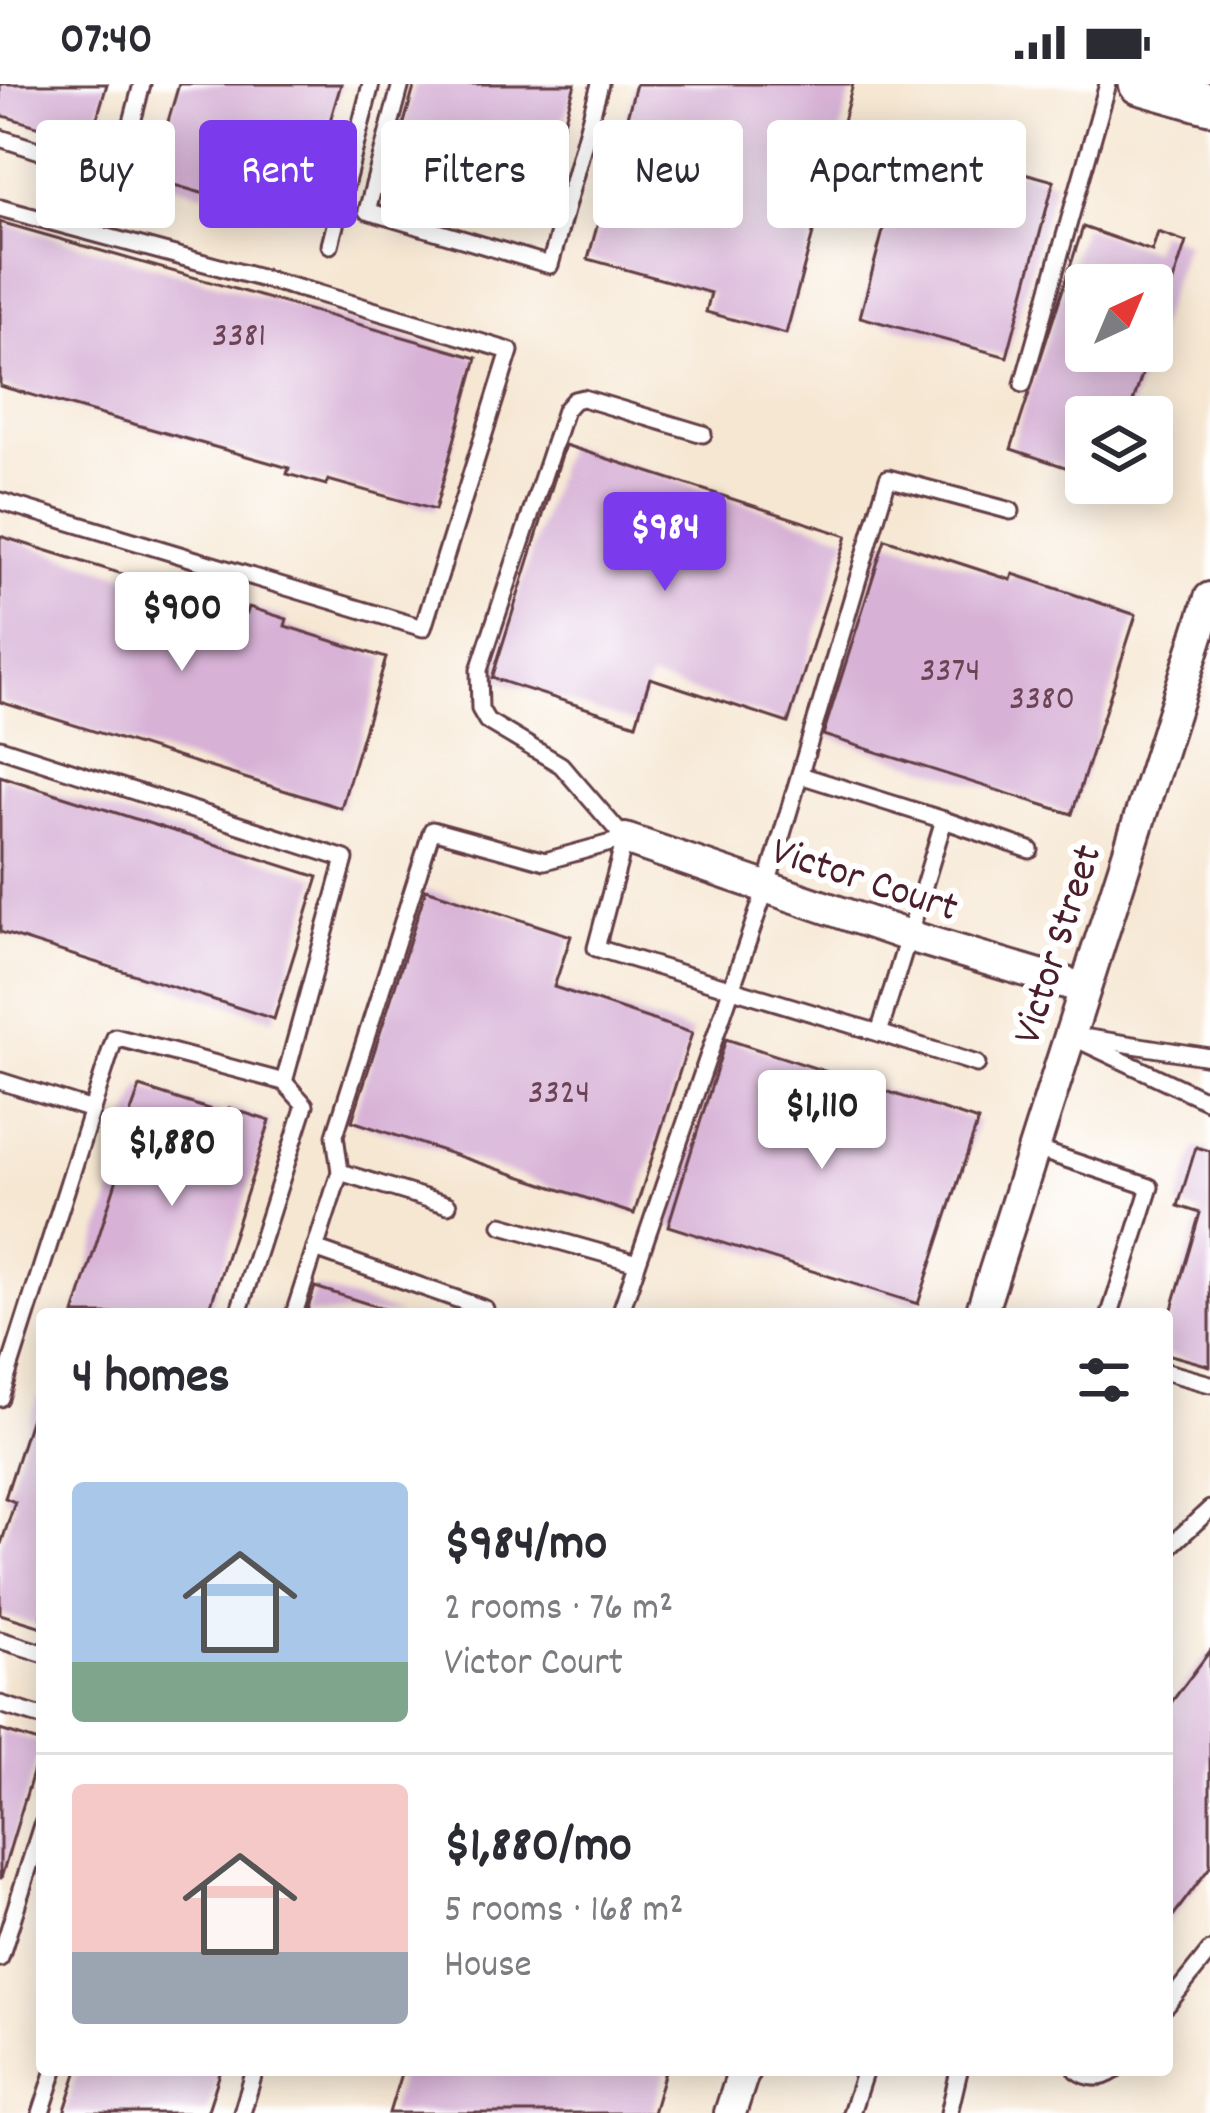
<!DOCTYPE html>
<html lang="en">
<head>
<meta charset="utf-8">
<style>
  body { margin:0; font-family:Dekko,sans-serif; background:#f7f7f7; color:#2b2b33; height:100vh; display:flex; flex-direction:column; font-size:45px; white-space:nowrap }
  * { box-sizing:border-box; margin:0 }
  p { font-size:39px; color:#7c7c81 }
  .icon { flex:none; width:66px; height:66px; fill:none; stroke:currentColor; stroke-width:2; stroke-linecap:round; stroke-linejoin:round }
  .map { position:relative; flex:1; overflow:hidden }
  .sheet { position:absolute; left:36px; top:1224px; width:1137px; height:768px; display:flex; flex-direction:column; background:#fff; border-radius:12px; box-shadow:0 6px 30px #0003 }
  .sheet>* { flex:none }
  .top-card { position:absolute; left:36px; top:36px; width:1140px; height:108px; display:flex; gap:24px }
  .needle { width:78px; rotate:44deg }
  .fabs { position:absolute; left:1065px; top:180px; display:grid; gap:24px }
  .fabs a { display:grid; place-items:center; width:108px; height:108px; border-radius:12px; background:#fff; box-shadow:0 6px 30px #0003; font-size:60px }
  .price { position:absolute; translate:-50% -102px; padding:0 27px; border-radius:12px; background:#fff; color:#222; font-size:39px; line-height:78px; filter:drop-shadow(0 3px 6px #0008) }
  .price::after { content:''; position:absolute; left:50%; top:72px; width:36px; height:27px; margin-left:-18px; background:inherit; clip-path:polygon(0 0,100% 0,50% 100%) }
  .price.on { background:#7c3aed; color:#fff }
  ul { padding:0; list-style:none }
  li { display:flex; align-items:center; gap:36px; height:300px; padding:0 36px }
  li+li { border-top:3px solid #e1e1e2 }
  li span { display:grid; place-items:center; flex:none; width:336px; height:240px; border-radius:12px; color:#555 }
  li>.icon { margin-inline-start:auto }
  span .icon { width:144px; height:144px; fill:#fffc; stroke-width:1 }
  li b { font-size:51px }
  h2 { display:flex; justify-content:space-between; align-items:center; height:144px; padding:0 36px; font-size:51px }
  .tag { padding:0 42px; border-radius:12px; background:#fff; box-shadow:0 6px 30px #0003; font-size:42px; line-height:108px }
  .tag.on { background:#7c3aed; color:#fff }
  .status { display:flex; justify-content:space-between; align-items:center; height:84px; padding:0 60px; background:#fff; direction:ltr }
  .status svg { height:33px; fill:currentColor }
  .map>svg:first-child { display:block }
</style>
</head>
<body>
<div class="status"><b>07:40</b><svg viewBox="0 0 49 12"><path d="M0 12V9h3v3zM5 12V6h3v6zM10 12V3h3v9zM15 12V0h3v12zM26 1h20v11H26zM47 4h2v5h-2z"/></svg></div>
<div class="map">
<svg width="1210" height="2029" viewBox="0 0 1210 2029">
  <rect width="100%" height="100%" fill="#fff"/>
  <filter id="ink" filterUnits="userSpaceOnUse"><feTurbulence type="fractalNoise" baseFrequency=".00833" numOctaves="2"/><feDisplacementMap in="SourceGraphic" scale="24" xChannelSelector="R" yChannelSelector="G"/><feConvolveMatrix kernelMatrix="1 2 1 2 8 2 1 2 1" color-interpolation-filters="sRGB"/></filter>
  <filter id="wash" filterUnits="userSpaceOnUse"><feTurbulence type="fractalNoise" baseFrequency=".004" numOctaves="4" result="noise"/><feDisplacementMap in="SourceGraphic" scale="48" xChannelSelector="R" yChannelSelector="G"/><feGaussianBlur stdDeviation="2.7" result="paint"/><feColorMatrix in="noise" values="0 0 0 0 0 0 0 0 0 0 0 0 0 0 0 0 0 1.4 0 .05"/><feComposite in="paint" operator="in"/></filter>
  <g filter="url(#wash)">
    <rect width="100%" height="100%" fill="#f6e7d3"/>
    <g id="blocks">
      <g fill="#d7b1d6">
        <path d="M0,0H107L90,58L0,31Z"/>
        <path d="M179,0H341L325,54L341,58L327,105L319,102L315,120L294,114L292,121L208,97L205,110L167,99L171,86L155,82Z"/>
        <path d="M415,0H575L539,125L485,109L481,123L442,112L446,101L391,85Z"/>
        <path d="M636,0H853L786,250L706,228L711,209L588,175Z"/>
        <path d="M907,57L1054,97L1007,273L860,233Z"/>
        <path d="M0,138L477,274L435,426L328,396L326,401L287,390L289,384L0,302Z"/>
        <path d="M1083,143L1152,167L1158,148L1186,158L1153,259L1152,201H1086V267H1150L1128,333H1086V390L1011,365Z"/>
        <path d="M1152,345L1171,352L1151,411L1116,400L1152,399Z"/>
        <path d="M565,361L847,452L788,639L650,594L636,640L492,594Z"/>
        <path d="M0,452L247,529L249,523L287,535L285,542L386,574L341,724L0,618Z"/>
        <path d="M885,455L1011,496L1013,490L1136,531L1072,730L823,651Z"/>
        <path d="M0,692L318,793L274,935L0,848Z"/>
        <path d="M426,805L571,852L554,903L692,949L634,1130L352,1037Z"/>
        <path d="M726,955L978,1037L918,1220L668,1142Z"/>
        <path d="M140,1003L227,1031L229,1024L270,1037L208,1230H74L135,1038L128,1036Z"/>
        <path d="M1196,1063L1210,1067V1282L1167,1270V1242L1200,1129L1178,1122Z"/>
        <path d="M315,1203L397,1229V1230H306Z"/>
        <path d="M38,1312L42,1313V1543L0,1530V1463L15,1418L5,1414Z"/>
        <path d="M1210,1567V1783L1167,1840V1624Z"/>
        <path d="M0,1646L42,1659L1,1794H0Z"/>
        <path d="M78,1986H221L207,2029H64Z"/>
        <path d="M402,1986H661L665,1987L653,2029H389Z"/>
      </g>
    </g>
  </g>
  <g filter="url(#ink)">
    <use href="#blocks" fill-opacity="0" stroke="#643d44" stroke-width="3"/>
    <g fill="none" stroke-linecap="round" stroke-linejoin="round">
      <g stroke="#643d44" stroke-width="21">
        <g id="service">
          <path d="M401,0L367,127L550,181L600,0"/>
          <path d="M0,54L118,92L142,0"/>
          <path d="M0,124L316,209L510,267L423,544L0,417"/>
          <path d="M330,161L371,0"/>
          <path d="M1023,300L1108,0"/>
          <path d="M0,664L345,775L284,998L115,953L0,1314"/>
          <path d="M800,691L944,736"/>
          <path d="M625,755L596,864L879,949L944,736L1030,766"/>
          <path d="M625,755L561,681L487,637L480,625L479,586L565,326L574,316L583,314L703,350"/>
          <path d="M879,949L977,980"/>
          <path d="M1068,951L1210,1018"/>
          <path d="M1089,954L1210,973"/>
          <path d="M0,997L92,1026"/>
          <path d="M1033,1064L1150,1103L1110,1230"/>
          <path d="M340,1088L448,1121"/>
          <path d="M502,1141L637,1179"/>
          <path d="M315,1165L485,1225L484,1230"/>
          <path d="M238,1230L305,1021L284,998"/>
          <path d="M294,1230L340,1088L335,1051L432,746L545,777L625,755"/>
          <path d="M620,1230L766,804L888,394L1011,427"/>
          <path d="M1167,1288L1210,1300"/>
          <path d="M1167,1465L1210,1425"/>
          <path d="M0,1556L42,1569"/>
          <path d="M0,1620L42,1633"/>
          <path d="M0,1874L42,1741"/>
          <path d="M1167,1921L1210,1867"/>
          <path d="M1077,1986C1090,1996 1102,1995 1115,1986"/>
          <path d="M41,2029L55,1986"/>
          <path d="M242,2029L255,1986"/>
          <path d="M851,2029L865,1986"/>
          <path d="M949,2029L959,1987"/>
        </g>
      </g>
      <g stroke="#643d44" stroke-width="36">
        <g id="minor">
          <path d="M625,755L909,852L1083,904"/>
          <path d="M981,1230L1210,514"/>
          <path d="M730,2029L744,1986"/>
        </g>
      </g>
      <g stroke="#643d44" stroke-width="45">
        <path id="tertiary" d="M1139,0L1210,20"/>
      </g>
      <use href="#service" stroke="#fff" stroke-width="15"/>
      <use href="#minor" stroke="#fff" stroke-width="30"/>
      <use href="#tertiary" stroke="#fff" stroke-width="39"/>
    </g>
  </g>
  <g text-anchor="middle" stroke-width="12" stroke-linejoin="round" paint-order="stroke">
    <g font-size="36" fill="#6d4456">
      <text x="239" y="261">3381</text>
      <text x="950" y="596">3374</text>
      <text x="1042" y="624">3380</text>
      <text x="559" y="1018">3324</text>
    </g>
    <g font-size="42" fill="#4a1f2b" stroke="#fff">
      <text transform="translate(866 792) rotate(18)" y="15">Victor Court</text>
      <text transform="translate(1054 859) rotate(-72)" y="15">Victor Street</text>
    </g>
  </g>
</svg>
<div class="fabs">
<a><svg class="needle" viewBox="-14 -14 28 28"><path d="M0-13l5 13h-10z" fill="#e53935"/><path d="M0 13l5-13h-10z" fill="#7c7c81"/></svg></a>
<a><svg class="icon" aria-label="layers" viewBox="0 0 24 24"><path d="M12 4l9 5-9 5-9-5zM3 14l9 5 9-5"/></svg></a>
</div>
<b class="price on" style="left:665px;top:510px">$984</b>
<b class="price" style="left:182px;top:590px">$900</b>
<b class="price" style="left:822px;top:1088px">$1,110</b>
<b class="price" style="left:172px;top:1125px">$1,880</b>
<div class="top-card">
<a class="tag">Buy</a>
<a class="tag on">Rent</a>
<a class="tag">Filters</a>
<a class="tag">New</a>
<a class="tag">Apartment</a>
</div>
<section class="sheet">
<h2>4 homes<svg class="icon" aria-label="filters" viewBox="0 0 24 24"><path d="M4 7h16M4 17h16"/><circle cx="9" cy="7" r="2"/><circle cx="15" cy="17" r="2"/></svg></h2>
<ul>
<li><span style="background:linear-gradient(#a9c7e8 75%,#7fa58c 0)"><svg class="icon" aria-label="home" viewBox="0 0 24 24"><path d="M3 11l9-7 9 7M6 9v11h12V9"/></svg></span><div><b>$984/mo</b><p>2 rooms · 76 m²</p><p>Victor Court</p></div></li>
<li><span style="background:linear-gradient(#f6c9c9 70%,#9aa5b1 0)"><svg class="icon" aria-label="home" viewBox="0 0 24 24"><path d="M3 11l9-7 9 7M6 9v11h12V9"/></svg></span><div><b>$1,880/mo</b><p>5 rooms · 168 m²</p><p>House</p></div></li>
</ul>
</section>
</div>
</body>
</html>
